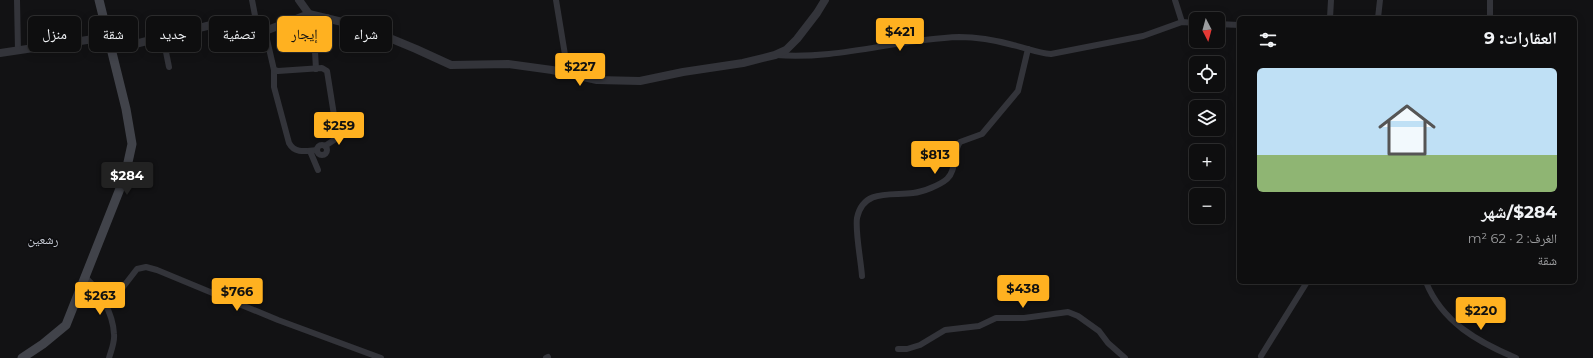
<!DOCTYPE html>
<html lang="ar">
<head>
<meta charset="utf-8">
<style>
  body { margin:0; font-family:Montserrat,"Noto Naskh Arabic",sans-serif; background:#171718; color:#f1f3f6; direction:rtl; height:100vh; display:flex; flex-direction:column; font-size:15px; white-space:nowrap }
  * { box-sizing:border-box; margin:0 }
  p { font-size:13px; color:#9b9c9e }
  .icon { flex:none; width:22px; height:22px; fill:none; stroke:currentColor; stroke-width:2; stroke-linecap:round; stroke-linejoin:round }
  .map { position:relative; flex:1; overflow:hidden; direction:ltr }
  .details { position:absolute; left:1237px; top:16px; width:340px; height:268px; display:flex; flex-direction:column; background:#0e0e0f; border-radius:6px; box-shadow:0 2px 10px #0003,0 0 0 1px #2e2e2f; direction:rtl }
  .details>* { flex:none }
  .hud { position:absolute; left:12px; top:16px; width:380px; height:36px; direction:rtl; display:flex; gap:8px }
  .needle { width:26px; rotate:174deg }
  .controls { position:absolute; left:1189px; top:12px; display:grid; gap:8px }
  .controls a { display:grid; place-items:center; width:36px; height:36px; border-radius:6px; background:#0e0e0f; box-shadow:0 2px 10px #0003,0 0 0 1px #2e2e2f; font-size:20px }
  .price { position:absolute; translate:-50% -34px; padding:0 9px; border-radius:4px; background:#ffb120; color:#111; font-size:13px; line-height:26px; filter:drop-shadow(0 1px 2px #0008) }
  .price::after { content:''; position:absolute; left:50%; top:24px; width:12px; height:9px; margin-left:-6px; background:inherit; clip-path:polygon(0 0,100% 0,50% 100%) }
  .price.selected { background:#222; color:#fff }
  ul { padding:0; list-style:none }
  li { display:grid; align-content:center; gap:8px; height:212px; padding:0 20px }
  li+li { border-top:1px solid #2e2e2f }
  li span { display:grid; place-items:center; height:124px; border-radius:6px; color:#555 }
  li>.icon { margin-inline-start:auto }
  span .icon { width:72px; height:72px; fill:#fffc; stroke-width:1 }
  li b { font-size:17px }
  h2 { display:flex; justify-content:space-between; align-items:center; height:48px; padding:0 20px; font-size:17px }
  .pill { padding:0 14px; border-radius:6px; background:#0e0e0f; box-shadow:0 2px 10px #0003,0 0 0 1px #2e2e2f; font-size:14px; line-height:36px }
  .pill.selected { background:#ffb120; color:#111 }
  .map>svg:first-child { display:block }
</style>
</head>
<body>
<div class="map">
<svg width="1593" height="358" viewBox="0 0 1593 358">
  <rect width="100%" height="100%" fill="#121214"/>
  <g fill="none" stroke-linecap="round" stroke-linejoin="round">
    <g stroke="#33343a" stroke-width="6">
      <path d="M17,0L18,51"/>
      <path d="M252,0L258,31"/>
      <path d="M556,0L568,73"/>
      <path d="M1175,0L1182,22"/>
      <path d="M1330,18L1331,0"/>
      <path d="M1378,18L1380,0"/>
      <path d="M1490,18V0"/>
      <path d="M1218,24L1239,25"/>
      <path d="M265,31L274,70V87L289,143C295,154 306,151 317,150"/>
      <path d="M163,37L169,67"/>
      <path d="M776,55C838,60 897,39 959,37C978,37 995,40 1013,45C1026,48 1038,53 1051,54L1143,36L1182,22L1196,23"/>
      <path d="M316,69L315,51L327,41V17"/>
      <path d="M274,70L278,71L322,68L327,71L337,134L334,140L325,146"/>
      <circle cx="322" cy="150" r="5"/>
      <path d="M310,151L318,170"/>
      <path d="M862,276C861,261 855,231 857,218C863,188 893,196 913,193C923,192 940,185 947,179C957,170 952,153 960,142L982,134L1018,91L1028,49"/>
      <path d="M85,277C100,291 113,313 114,334C115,342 111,351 109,358"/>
      <path d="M1426,282C1442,322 1478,342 1516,358"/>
      <path d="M101,298L120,291L137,269L146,267L157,270L278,320L381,358"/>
      <path d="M898,349H907L920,345L945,330L979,326L996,318H1024L1068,312L1078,316L1099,331L1108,343L1125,358"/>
      <path d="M1261,356L1307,282"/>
      <path d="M546,358L548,357"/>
    </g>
    <g stroke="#33343a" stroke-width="8">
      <path d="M299,0L309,14"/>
      <path d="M111,50L211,25L265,31L309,14L363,27L416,49L451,65L508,64L552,70L597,80L640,81L683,72L743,63L775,55L786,50L797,39L817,13L825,0"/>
      <path d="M0,53L107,37"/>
    </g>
    <path stroke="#41434a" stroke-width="9" d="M22,358L43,344L66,325L125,176L132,144L126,109L99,0"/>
  </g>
  <g text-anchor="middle" stroke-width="3" stroke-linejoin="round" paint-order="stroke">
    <g font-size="13" fill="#c4c8d2" stroke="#0d0d0f">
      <text x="43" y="244">رشعين</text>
    </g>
  </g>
</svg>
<div class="controls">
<a><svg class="needle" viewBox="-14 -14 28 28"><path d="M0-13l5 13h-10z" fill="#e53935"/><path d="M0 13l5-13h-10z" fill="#9b9c9e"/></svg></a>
<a><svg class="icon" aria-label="locate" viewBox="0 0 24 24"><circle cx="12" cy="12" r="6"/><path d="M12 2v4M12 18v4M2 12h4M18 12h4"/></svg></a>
<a><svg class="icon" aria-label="layers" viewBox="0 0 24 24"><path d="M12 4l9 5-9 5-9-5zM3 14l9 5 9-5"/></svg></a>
<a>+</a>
<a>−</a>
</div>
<b class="price" style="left:900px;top:52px">$421</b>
<b class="price" style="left:580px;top:87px">$227</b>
<b class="price" style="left:339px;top:146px">$259</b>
<b class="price" style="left:935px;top:175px">$813</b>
<b class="price selected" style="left:127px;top:196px">$284</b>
<b class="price" style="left:1023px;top:309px">$438</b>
<b class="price" style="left:237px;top:312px">$766</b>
<b class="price" style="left:100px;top:316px">$263</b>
<b class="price" style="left:1481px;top:331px">$220</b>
<div class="hud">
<a class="pill">شراء</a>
<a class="pill selected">إيجار</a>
<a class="pill">تصفية</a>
<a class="pill">جديد</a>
<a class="pill">شقة</a>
<a class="pill">منزل</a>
</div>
<section class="details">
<h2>العقارات: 9<svg class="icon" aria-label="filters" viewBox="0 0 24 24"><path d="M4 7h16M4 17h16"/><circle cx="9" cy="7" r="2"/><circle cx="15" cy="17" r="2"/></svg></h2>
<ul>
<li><span style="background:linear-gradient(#bfe0f5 70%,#8fb573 0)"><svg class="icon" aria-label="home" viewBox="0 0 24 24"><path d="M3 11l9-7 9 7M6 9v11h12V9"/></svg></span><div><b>$284/شهر</b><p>الغرف: 2 · 62 m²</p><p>شقة</p></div></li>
</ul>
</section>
</div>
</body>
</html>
